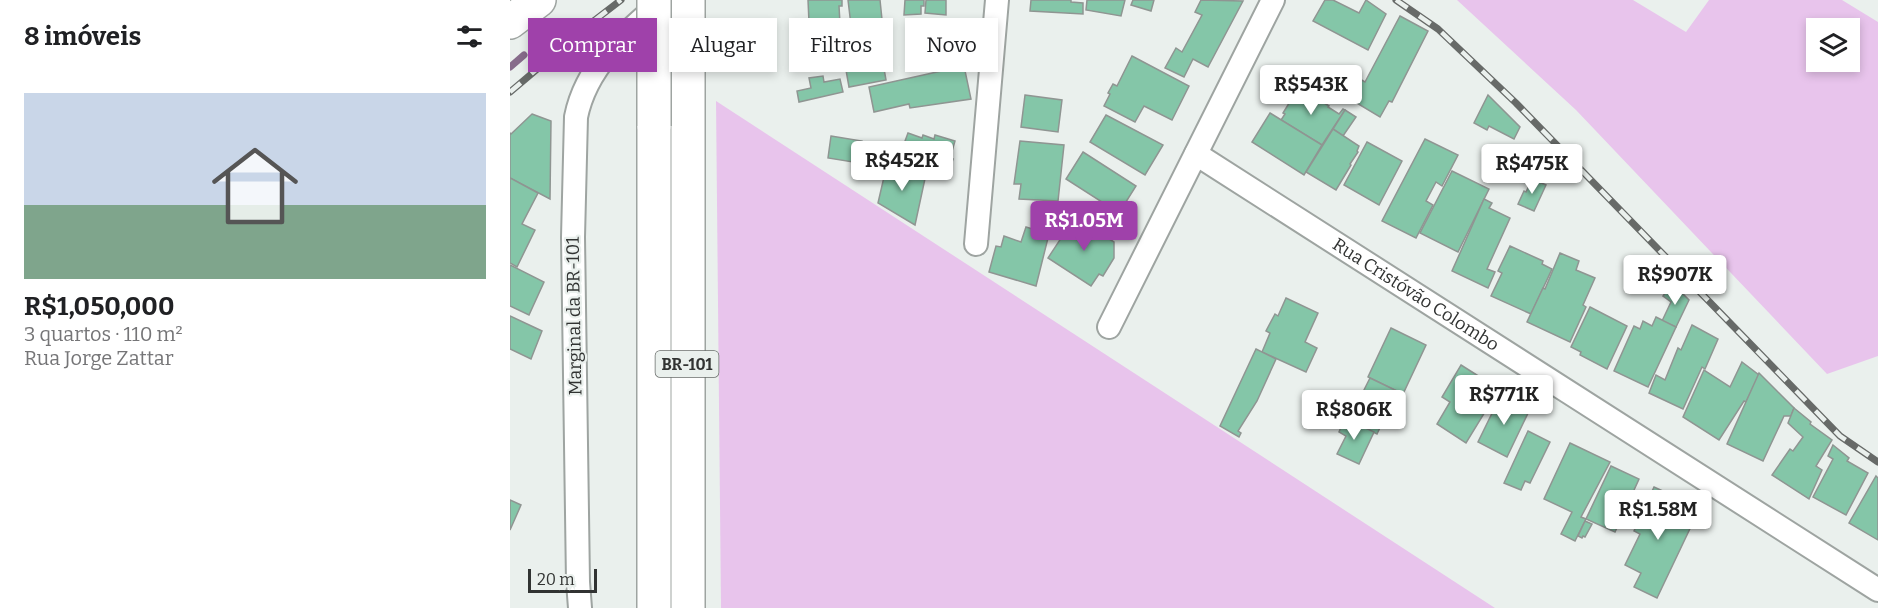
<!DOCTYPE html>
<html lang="pt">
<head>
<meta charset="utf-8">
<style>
  body { margin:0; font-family:Bitter,serif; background:#f2f2f2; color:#202124; height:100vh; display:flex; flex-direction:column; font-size:22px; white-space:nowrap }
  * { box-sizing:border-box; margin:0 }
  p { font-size:20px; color:#757577 }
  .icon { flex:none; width:33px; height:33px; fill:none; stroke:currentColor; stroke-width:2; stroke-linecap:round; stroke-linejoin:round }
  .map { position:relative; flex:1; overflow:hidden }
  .sheet { display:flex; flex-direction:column; background:#fff; width:510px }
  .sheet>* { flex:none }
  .top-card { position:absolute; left:18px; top:18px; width:570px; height:54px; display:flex; gap:12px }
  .fabs { position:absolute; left:1296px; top:18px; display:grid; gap:12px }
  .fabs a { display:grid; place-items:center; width:54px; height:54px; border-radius:0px; background:#fff; box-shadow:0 3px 9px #0003; font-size:30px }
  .scale { position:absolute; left:18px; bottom:15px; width:69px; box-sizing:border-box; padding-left:6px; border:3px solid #313332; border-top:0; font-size:16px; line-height:21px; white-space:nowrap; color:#313332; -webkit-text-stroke:4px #eaf0ed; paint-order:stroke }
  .price { position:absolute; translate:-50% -51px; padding:0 14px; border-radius:6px; background:#fff; color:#222; font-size:20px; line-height:39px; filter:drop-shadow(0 2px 3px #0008) }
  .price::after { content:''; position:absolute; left:50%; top:36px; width:18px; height:14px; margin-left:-9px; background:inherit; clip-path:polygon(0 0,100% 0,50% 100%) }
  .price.on { background:#9f41aa; color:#fff }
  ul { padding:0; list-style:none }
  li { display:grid; align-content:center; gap:12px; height:318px; padding:0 24px }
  li span { display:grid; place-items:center; height:186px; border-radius:0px; color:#555 }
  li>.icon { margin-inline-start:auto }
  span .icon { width:108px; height:108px; fill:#fffc; stroke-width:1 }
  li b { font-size:26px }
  h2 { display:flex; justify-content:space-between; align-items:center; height:72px; padding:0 24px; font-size:26px }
  .pill { padding:0 21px; border-radius:0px; background:#fff; box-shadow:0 3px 9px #0003; font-size:21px; line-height:54px }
  .pill.on { background:#9f41aa; color:#fff }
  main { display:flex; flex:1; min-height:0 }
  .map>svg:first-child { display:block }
</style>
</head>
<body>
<main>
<section class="sheet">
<h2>8 imóveis<svg class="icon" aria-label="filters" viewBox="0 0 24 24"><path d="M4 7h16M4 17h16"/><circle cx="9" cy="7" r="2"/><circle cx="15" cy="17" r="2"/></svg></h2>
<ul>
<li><span style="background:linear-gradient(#c9d6e8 60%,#7fa58c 0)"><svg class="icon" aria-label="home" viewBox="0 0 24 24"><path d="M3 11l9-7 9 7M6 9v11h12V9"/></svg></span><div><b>R$1,050,000</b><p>3 quartos · 110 m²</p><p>Rua Jorge Zattar</p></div></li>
</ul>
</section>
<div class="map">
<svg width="1368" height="608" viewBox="0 0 1368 608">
  <rect width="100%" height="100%" fill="#eaf0ed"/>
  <g fill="#e8c4ec" fill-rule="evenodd">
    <path d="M947,0H1123L1176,32L1199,0H1332L1368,22V356L1317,374L1066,110ZM1340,28V62H1306V28Z"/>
    <path d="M206,101L985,608H211Z"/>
  </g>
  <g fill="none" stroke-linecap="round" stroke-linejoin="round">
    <path stroke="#876c8b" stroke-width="7" d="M0,67L14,55"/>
  </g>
  <g fill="#84c6a8" stroke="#8f9592" stroke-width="1.5">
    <path d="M298,0H332V6H329L331,41H325V46L300,45Z"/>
    <path d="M338,0H370L374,39L343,42Z"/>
    <path d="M395,0H414V6H411V14L394,15Z"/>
    <path d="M416,0H436V15L415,13Z"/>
    <path d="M521,0H561V2L573,3V14L520,11Z"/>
    <path d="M577,0H615L611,16L576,10Z"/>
    <path d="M623,0H644L641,11L621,5Z"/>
    <path d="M691,0L733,1L698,67L683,59L674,77L655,68L666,48L672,52L692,15L685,12Z"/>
    <path d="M815,0H823L849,13L856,0L876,14L858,50L803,21Z"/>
    <path d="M890,16L918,31L882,102L879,101L870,117L840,99L850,79L855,82Z"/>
    <path d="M426,25L459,26L458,64L420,63L421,53L425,54Z"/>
    <path d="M622,56L679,86L662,120L634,106L625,122L594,106L600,94L598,93L603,84L607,86Z"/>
    <path d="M373,63L376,80L339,87L336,70Z"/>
    <path d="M454,66L461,99L400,108L399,104L364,112L359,87Z"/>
    <path d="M313,76L314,82L330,79L333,92L289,102L287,91L301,88L299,78Z"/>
    <path d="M789,87L819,106L818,107L829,114L833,109L835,110L812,145L771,120L775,114L773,113Z"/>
    <path d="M515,95L552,100L548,132L511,127Z"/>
    <path d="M978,95L1010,127L1004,139L979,126L977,130L964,123Z"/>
    <path d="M835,110L846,117L833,136L823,129Z"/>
    <path d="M760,113L812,145L794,175L742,142Z"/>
    <path d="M22,114L41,121L40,199L0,178V133L1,134Z"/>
    <path d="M596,115L653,145L635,175L580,142Z"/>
    <path d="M823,129L849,146L847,151L848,152L840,164L841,165L826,190L796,172Z"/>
    <path d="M398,133L412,138L413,135L424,139L425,135L445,141L440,158L443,159L438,176L388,160Z"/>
    <path d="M321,136L352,141L349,163L318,158Z"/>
    <path d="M915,139L948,155L932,186L926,182L916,201L923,205L906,238L872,221Z"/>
    <path d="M510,141L554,145L548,201L509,199L511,184H504Z"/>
    <path d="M857,142L892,161L869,205L834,185Z"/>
    <path d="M573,152L626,186L609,213L556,179Z"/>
    <path d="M377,164L416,174L405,225L368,203Z"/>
    <path d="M942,171L979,189L948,252L910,233Z"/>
    <path d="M0,178L28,193L12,224L25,230L7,267L0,263Z"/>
    <path d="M1022,179L1036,185L1024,211L1008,204L1014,191L1016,192Z"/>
    <path d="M974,199L982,203L979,208L1000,218L977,269L985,272L978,288L942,271Z"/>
    <path d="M565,217L604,242V258L593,276L589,274L581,286L538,258Z"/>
    <path d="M516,227L539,234L526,286L479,272L486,246L491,247L494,236L511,242Z"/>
    <path d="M1000,246L1033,261L1032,264L1042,269L1021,314L981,296L992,273L988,271Z"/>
    <path d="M1050,253L1069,261L1066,270L1085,278L1073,305L1076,307L1060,342L1017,322L1033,288L1035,289Z"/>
    <path d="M0,265L34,282L19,315L0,306Z"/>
    <path d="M1162,283L1179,300L1166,327L1152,321L1161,302L1153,296Z"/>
    <path d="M776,298L808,313L795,342L807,348L796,372L752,352L760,333L756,331L765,314L768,316Z"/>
    <path d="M1080,307L1117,326L1097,369L1070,355L1071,352L1061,347Z"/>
    <path d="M0,316L32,331L21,359L0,349Z"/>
    <path d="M1146,317L1166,327L1138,387L1104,371L1124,326L1130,329L1133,321L1142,326Z"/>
    <path d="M1182,325L1208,339L1195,369L1192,367L1173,409L1139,393L1146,375L1155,380L1168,348L1171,350Z"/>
    <path d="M881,328L916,345L893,394L858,377Z"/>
    <path d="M746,349L766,359L747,401L728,431L731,433L729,437L710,426Z"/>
    <path d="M1232,362L1249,375L1236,402L1234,401L1209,440L1173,417L1194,370L1220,387Z"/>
    <path d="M951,365L989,389L956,443L927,424L940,402L932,397Z"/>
    <path d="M1249,373L1284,408L1281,416H1274L1253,461L1217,444Z"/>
    <path d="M860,378L887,391L867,434L839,420Z"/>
    <path d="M991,395L1020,409L997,457L968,442Z"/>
    <path d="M1284,408L1301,422L1300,424L1322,440L1306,466L1312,470L1299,499L1262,475L1280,449L1283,451L1293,437L1278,423Z"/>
    <path d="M835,418L864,432L849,464L827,454L836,436L829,432Z"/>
    <path d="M1018,431L1040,442L1020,483L1015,481L1011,490L994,483Z"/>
    <path d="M1060,443L1100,462L1071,517L1076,519L1065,541L1051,534L1062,512L1034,499Z"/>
    <path d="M1323,445L1339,458L1337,461L1358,473L1336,515L1303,497L1323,459L1318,456Z"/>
    <path d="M1101,466L1129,479L1105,532L1076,519Z"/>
    <path d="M1366,476L1368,478V540L1339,523Z"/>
    <path d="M1144,487L1166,497L1161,507L1185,518L1147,598L1124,587L1131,573L1115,565L1130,534L1124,531Z"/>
    <path d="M0,500L11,505L0,530Z"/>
    <path d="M1075,521L1082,524L1075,537L1073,536L1072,538L1068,536Z"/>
  </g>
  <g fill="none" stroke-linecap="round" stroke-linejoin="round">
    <g stroke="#9ea4a1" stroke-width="26">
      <g id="minor">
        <path id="s1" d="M686,154L1368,590"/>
        <path d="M466,244L487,0"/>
        <path d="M599,327L763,0"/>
        <path d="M70,608L68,582L63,237L66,117C76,67 114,34 151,3"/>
      </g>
    </g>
    <g stroke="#9ea4a1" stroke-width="36">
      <path id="secondary" d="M0,22L29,0"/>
    </g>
    <g stroke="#9ea4a1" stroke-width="36">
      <g id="motorway">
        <path d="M144,608V126"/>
        <path d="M178,608V0"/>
      </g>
    </g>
    <use href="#minor" stroke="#fff" stroke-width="22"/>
    <use href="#secondary" stroke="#fff" stroke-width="33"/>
    <use href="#motorway" stroke="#fff" stroke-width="33"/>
    <g stroke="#676a68" stroke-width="7">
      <g id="rail">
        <path d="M886,0L928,29L1006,103L1330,436L1368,462"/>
        <path d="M0,92L85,20L111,0"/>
      </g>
    </g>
    <use href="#rail" stroke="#eaf0ed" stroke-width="4.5" stroke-dasharray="14" stroke-linecap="butt"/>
    <g stroke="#9ea4a1" stroke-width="36" stroke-linecap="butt">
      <path id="motorway-bridge" d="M144,126V0"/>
    </g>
    <use href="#motorway-bridge" stroke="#fff" stroke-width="33"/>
  </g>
  <g text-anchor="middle" stroke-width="4.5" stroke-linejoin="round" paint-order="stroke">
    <rect fill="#eaf0ed" stroke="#686c6a" stroke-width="1.5" x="145.5" y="351" width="63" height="26" rx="4.5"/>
    <g font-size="16" font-weight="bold" fill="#313332">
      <text x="177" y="370">BR-101</text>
    </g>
    <g font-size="18" fill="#313332" stroke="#eaf0ed">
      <text dy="6" stroke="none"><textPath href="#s1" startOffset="261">Rua Cristóvão Colombo</textPath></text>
      <text transform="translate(64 316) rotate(-91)" y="6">Marginal da BR-101</text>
    </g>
  </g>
</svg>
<div class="fabs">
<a><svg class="icon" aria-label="layers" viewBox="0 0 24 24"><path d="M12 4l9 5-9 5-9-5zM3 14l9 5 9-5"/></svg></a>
</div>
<div class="scale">20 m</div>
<b class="price" style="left:801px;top:116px">R$543K</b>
<b class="price" style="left:392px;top:192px">R$452K</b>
<b class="price" style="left:1022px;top:195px">R$475K</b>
<b class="price on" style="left:574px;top:252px">R$1.05M</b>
<b class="price" style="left:1165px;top:306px">R$907K</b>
<b class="price" style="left:994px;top:426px">R$771K</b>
<b class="price" style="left:844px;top:441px">R$806K</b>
<b class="price" style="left:1148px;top:541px">R$1.58M</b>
<div class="top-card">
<a class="pill on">Comprar</a>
<a class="pill">Alugar</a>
<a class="pill">Filtros</a>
<a class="pill">Novo</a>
</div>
</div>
</main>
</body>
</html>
